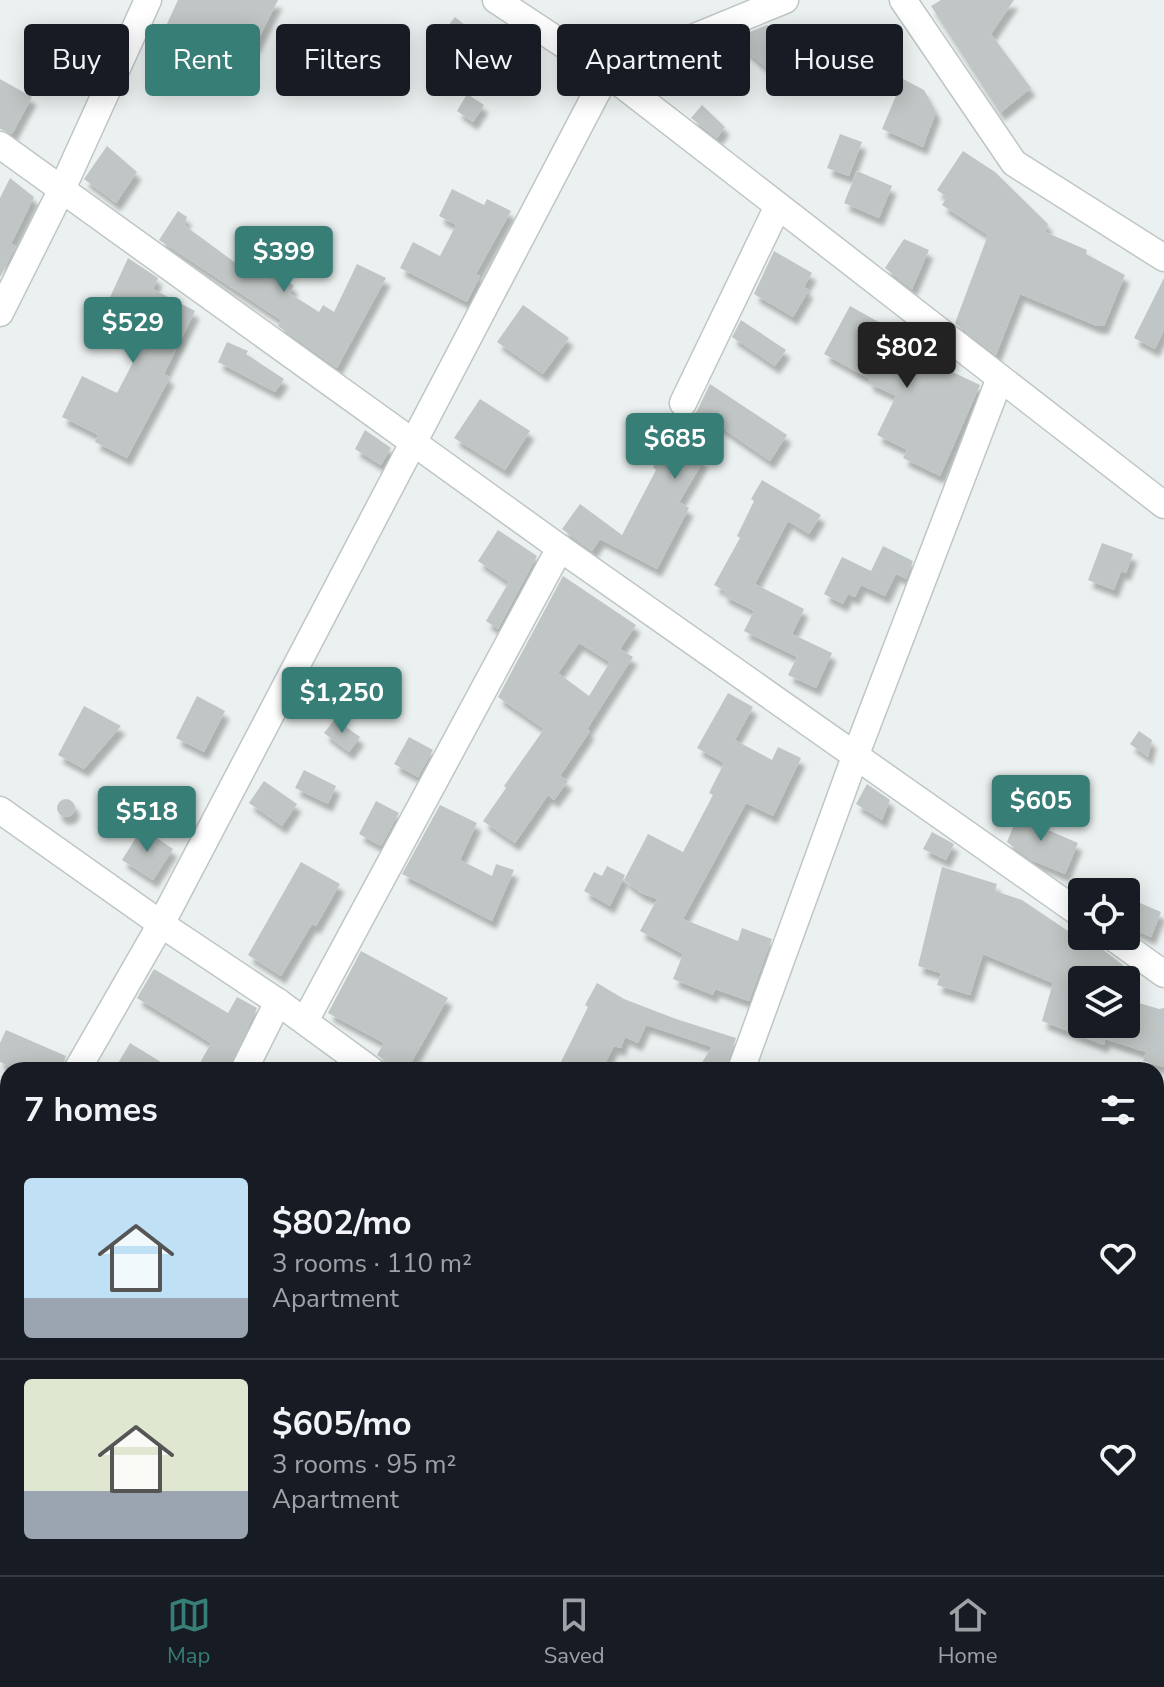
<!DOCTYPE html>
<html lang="en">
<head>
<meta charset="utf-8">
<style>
  body { margin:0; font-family:"Nunito Sans",sans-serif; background:#242831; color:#f1f3f6; height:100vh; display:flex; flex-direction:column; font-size:30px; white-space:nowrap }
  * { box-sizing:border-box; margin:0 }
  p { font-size:26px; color:#9ea1a6 }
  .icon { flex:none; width:44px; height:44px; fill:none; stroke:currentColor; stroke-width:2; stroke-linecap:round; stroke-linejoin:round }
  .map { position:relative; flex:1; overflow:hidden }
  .drawer { position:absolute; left:0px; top:1062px; width:1164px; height:514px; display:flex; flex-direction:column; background:#171b24; border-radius:24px 24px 0 0; box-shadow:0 4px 20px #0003 }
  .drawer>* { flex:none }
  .guide { position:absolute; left:24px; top:24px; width:1116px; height:72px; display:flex; gap:16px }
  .fabs { position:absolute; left:1068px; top:878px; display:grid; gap:16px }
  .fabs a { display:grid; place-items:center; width:72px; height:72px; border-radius:8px; background:#171b24; box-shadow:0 4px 20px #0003; font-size:40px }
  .price { position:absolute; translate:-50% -68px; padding:0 18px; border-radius:8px; background:#377e76; color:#fff; font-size:26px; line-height:52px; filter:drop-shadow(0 2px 4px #0008) }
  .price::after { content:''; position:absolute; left:50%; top:48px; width:24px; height:18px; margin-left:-12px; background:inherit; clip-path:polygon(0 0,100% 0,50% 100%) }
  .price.on { background:#222; color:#fff }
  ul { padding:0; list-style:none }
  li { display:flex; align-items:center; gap:24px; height:200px; padding:0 24px }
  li+li { border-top:2px solid #363941 }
  li span { display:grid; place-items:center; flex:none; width:224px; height:160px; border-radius:8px; color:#555 }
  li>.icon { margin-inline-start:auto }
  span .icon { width:96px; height:96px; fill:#fffc; stroke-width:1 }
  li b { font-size:34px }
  h2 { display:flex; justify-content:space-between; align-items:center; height:96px; padding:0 24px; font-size:34px }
  .tag { padding:0 28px; border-radius:8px; background:#171b24; box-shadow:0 4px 20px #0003; font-size:28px; line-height:72px }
  .tag.on { background:#377e76; color:#fff }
  .dock { display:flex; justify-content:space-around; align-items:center; height:112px; border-top:2px solid #363941; background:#171b24; font-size:22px; color:#9ea1a6 }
  .dock a { display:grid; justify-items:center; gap:4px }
  .dock .on { color:#377e76 }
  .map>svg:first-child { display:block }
</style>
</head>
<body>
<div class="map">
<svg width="1164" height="1575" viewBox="0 0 1164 1575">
  <defs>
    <filter id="shadow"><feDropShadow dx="4.5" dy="8" stdDeviation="2" flood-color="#0004"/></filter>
  </defs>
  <rect width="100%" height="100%" fill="#ebf1f0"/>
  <g fill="#c0c6c5" fill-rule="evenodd" filter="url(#shadow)">
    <path d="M178,0H278L245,66L166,26Z"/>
    <path d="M941,0H1014L991,34L1031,88L1000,113L931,6Z"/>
    <path d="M455,17L477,35L450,69L428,51Z"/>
    <path d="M767,25L803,58L781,80L732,39Z"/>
    <path d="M0,79L32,97L12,134L0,129Z"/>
    <path d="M903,79L924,90L936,112L923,147L882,129Z"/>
    <path d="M467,94L484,105L473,122L457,111Z"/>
    <path d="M702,105L725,127L717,138L691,118Z"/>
    <path d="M840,134L862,142L849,176L827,168Z"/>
    <path d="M107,146L137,172L116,203L84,179Z"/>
    <path d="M963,151L995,172L1048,224L1045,232L1087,250L1086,254L1125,275L1104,326H1097L1020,294L996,355L955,323L988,235L942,205L947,197L937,190Z"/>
    <path d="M857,171L892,186L879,218L844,203Z"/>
    <path d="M10,178L34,197L11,244L16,246L0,277V198Z"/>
    <path d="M452,189L484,205L487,199L511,211L476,274L480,276L467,302L400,268L413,242L440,256L456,225L439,216Z"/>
    <path d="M178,211L187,217L184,225L237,264L245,252L294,286L289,293L319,312L323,305L334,312L357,264L386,278L337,368L278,326L281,320L159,240Z"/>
    <path d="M904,239L929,250L912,289L885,268Z"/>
    <path d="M774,251L812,273L804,287L809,290L793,317L754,294Z"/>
    <path d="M128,258L158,278L153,289L195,311L164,374L170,377L127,458L95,442L98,435L62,417L82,376L117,393L154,322L106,306Z"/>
    <path d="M1164,278V330L1155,349L1134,338Z"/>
    <path d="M523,305L569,338L543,374L497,342Z"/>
    <path d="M850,306L893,330L887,341L980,385L940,476L903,458L907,450L877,435L896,396L868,383L870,379L824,354Z"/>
    <path d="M741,320L786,350L775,366L732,337Z"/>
    <path d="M227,342L248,351L246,354L284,379L275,392L218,362Z"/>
    <path d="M710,384L787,435L770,461L706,417L685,449L704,460L679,502L689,508L657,569L600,539L592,551L562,529L580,504L622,535L656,470L653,467L680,420L691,417L697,411Z"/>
    <path d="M480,399L530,431L505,470L454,438Z"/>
    <path d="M365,430L391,448L381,465L355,449Z"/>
    <path d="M762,480L821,515L809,534L788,521L755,584L804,609L792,634L832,653L816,688L788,675L797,657L744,631L754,611L723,595L725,591L714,585L740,538L737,536L754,501L751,499Z"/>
    <path d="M498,530L537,556L498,629L486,621L509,582L478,561Z"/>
    <path d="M1102,543L1133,554L1126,573L1121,571L1114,590L1088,580Z"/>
    <path d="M883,546L913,561L906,579L896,574L885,596L861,585L855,597L848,594L843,604L824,594L842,557L871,571Z"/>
    <path d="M563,576L636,625L620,649L633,657L587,729L590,731L560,776L568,781L554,800L548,795L515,843L483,821L506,788L504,786L544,729L498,697ZM579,643L610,662L589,696L558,673Z"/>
    <path d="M728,693L753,707L735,740L772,760L778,747L801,758L773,816L746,803L683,919L738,941L742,928L772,939L749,1001L715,989L713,995L673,979L683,954L640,931L657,899L641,893L624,880L648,834L683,852L713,795L709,793L724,763L697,748Z"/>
    <path d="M197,696L225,711L204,752L176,738Z"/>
    <path d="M84,706L121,726L84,769L58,755Z"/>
    <path d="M335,719L360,737L349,752L324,733Z"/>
    <path d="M1139,731L1152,740L1148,757L1130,744Z"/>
    <path d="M409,737L433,750L418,777L394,764Z"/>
    <path d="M304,770L336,786L328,804L295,788Z"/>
    <path d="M264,781L297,804L282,826L249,803Z"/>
    <path d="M867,784L890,800L882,820L856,804Z"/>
    <circle cx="66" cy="808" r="9"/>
    <path d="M376,801L399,813L381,846L359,834Z"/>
    <path d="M440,805L477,823L460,860L492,876L496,864L514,870L492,921L402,874Z"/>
    <path d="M1021,808L1044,818L1041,827L1078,843L1065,874L1031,860L1007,842Z"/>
    <path d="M142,828L173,849L153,880L122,860Z"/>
    <path d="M932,832L954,844L946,860L923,849Z"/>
    <path d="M301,862L340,884L316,926L312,924L281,976L248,955Z"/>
    <path d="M607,866L625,875L610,906L584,891L594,872L602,876Z"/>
    <path d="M942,867L997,884L995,891L1022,900L1068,931L1070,926L1076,929L1123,965L1119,980H1082V1024H1126V999L1159,1009L1164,1008V1067L1143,1061L1146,1052L1105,1039L1104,1045L1042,1021L1053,983L983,954L970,995L937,985L941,973L918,966Z"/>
    <path d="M1140,903L1161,912L1151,937L1130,928Z"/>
    <path d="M361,951L448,998L407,1070H398L377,1055L384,1043L328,1013Z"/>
    <path d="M154,969L228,1013L237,997L257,1008L228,1070H196L211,1043L137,998Z"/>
    <path d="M597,983L624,999L676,1019L736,1038L725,1070H697L712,1047L646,1025L638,1043L625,1037L621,1048L614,1046L602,1070H557L588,1007L585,1005Z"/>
    <path d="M6,1030L66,1056L61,1070H18L0,1062V1043Z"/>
    <path d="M130,1043L174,1070H114Z"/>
  </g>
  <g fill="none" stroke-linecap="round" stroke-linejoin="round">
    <g stroke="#bfc6c5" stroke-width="29">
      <g id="minor">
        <path d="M496,0L607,73L1164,505"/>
        <path d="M903,0L1014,163L1164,258"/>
        <path d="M0,145L560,548L1082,915"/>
        <path d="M0,313L62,189L148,0"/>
        <path d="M683,403L778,206"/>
        <path d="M0,810L161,924L278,1002L371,1070"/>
        <path d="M1111,936L1164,974"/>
        <path d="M305,1021L560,548"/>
        <path d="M77,1070L161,924L607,73L785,0"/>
        <path d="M244,1070L278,1002"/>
        <path d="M741,1070L856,754L1000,378"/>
        <path d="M0,1217L8,1201"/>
        <path d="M1156,1233L1164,1207"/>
        <path d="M1082,1568L1092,1575"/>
        <path d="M557,1575L560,1568"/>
        <path d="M858,1575L860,1568"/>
        <path d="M1049,1575L1051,1568"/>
      </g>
    </g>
    <g stroke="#2c7d75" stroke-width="35">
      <g id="major">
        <path d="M0,1446L8,1452"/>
        <path d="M170,1568L180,1575"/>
      </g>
    </g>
    <use href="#minor" stroke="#fff" stroke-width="26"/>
    <use href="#major" stroke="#86d0c9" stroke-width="32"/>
  </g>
</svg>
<div class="fabs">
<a><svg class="icon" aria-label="locate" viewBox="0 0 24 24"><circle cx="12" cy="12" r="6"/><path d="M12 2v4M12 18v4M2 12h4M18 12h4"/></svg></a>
<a><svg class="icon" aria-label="layers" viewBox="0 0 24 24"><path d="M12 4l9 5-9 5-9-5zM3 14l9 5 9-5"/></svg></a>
</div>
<b class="price" style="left:284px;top:294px">$399</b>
<b class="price" style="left:133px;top:365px">$529</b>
<b class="price on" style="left:907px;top:390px">$802</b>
<b class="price" style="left:675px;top:481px">$685</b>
<b class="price" style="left:342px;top:735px">$1,250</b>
<b class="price" style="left:1041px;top:843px">$605</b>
<b class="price" style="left:147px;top:854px">$518</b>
<div class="guide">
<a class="tag">Buy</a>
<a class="tag on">Rent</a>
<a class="tag">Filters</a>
<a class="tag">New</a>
<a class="tag">Apartment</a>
<a class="tag">House</a>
</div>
<section class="drawer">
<h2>7 homes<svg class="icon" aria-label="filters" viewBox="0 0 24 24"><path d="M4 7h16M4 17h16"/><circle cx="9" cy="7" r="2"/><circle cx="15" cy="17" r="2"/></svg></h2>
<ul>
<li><span style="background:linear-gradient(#bfe0f5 75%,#9aa5b1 0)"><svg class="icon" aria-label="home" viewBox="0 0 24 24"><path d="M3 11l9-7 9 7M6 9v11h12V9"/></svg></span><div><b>$802/mo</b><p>3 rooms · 110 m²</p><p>Apartment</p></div><svg class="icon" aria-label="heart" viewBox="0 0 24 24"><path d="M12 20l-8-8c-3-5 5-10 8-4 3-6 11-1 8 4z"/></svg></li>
<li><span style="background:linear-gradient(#dfe7d0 70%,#9aa5b1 0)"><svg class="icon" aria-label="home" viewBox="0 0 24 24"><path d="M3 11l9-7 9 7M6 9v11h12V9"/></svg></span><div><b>$605/mo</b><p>3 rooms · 95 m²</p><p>Apartment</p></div><svg class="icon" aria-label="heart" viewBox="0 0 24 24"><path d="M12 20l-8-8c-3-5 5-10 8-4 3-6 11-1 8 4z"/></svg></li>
</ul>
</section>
</div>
<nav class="dock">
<a class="on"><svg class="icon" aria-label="map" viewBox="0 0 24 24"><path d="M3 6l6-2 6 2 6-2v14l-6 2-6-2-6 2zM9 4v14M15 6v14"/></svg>Map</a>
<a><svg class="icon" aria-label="saved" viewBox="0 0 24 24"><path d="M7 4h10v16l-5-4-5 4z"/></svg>Saved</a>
<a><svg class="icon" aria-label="home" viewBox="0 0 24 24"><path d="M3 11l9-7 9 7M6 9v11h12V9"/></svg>Home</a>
</nav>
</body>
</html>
